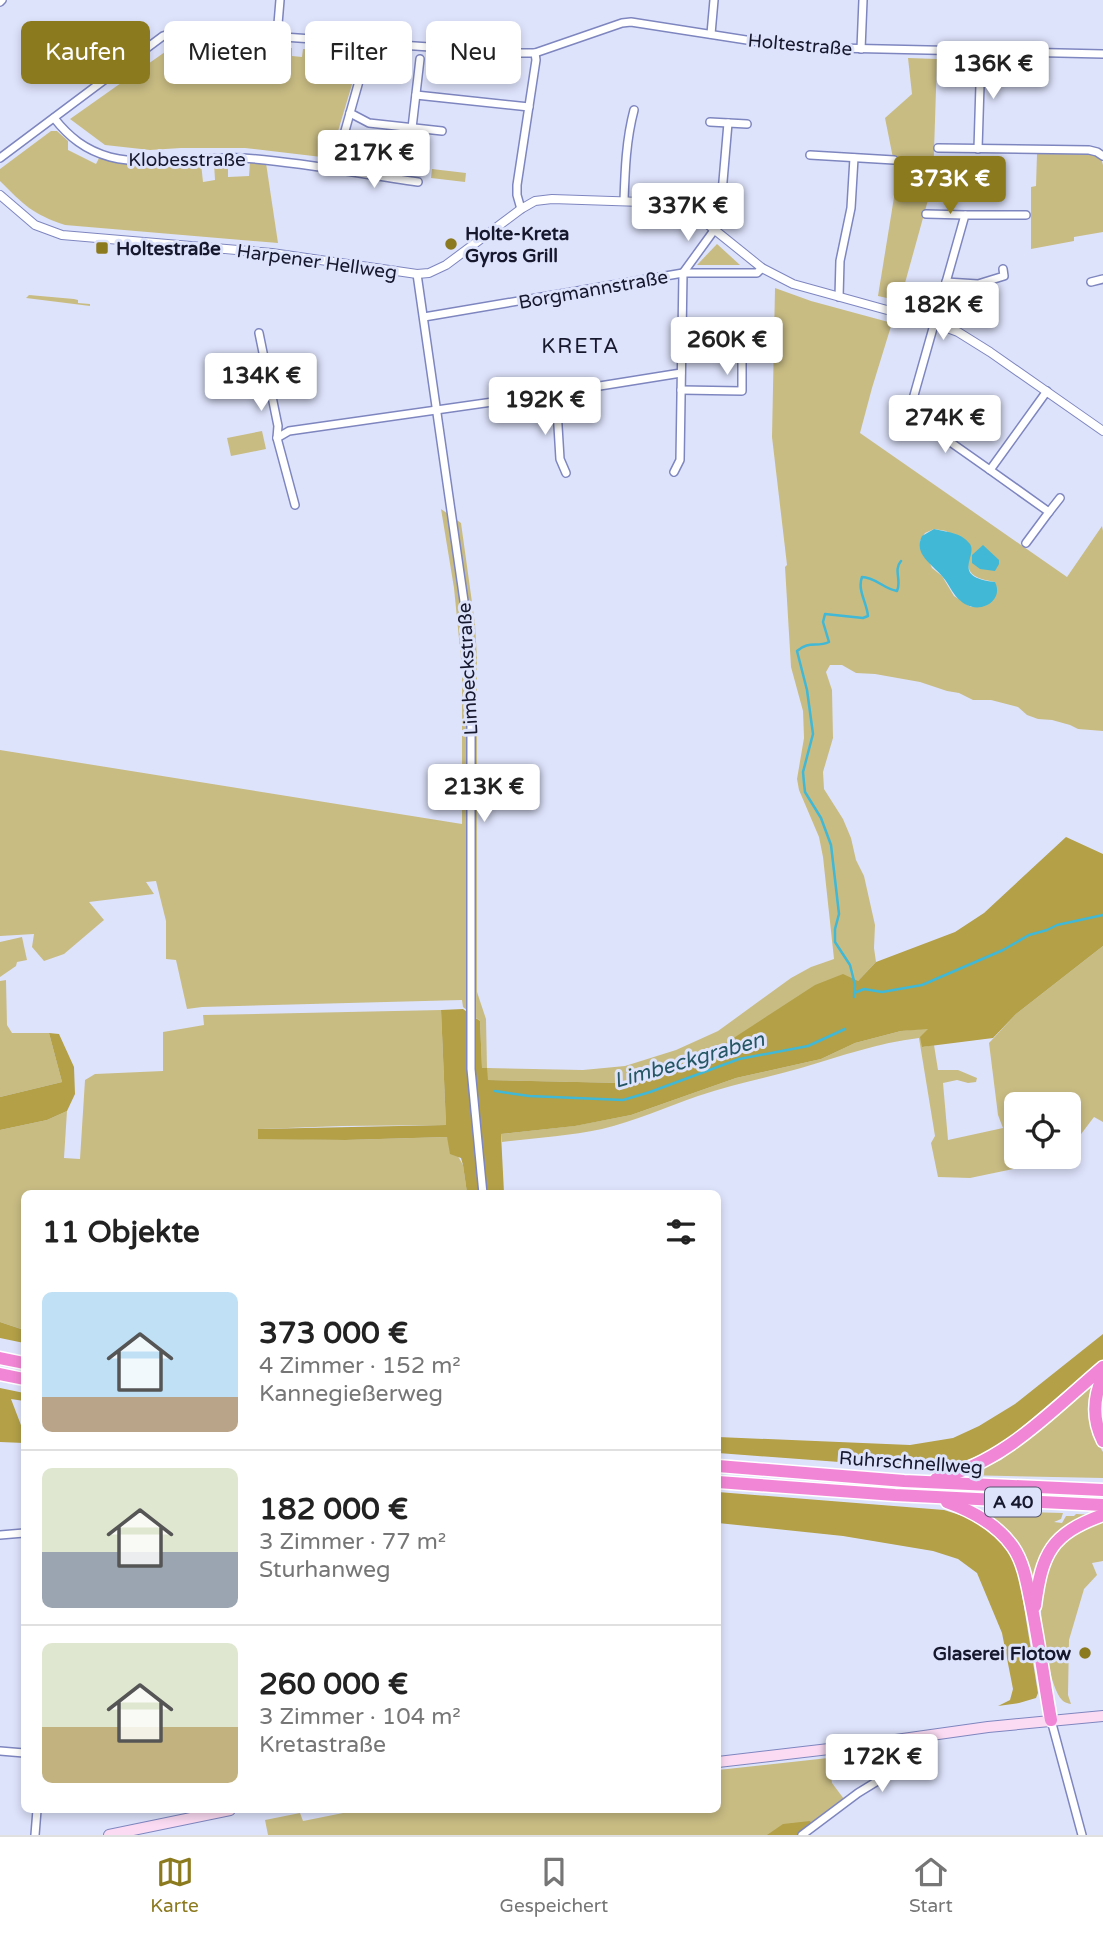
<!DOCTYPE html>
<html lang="de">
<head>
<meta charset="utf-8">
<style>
  body { margin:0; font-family:"Varela Round",sans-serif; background:#f2f2f2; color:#222; height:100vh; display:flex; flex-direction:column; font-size:26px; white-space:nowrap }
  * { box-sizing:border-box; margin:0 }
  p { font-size:23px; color:#767676 }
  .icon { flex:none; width:38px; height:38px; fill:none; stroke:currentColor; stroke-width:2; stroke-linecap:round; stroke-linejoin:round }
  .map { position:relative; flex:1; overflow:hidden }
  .panel { position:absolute; left:21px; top:1190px; width:700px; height:623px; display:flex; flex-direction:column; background:#fff; border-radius:10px; box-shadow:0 4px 10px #0003 }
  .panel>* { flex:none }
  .guide { position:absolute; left:21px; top:21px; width:700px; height:63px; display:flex; gap:14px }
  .tools { position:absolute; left:1004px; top:1092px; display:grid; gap:14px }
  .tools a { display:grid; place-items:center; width:77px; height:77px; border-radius:10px; background:#fff; box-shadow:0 4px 10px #0003; font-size:35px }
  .price { position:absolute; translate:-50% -60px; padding:0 16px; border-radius:7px; background:#fff; color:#222; font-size:23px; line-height:46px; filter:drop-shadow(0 2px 4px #0008) }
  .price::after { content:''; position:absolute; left:50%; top:42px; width:21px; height:16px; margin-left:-10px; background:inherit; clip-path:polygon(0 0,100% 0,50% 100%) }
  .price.on { background:#8c7a1f; color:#fff }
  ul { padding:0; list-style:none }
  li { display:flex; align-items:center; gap:21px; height:175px; padding:0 21px }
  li+li { border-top:2px solid #e0e0e0 }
  li span { display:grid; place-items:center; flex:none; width:196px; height:140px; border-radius:10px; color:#555 }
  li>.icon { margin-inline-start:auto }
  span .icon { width:84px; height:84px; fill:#fffc; stroke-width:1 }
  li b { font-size:30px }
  h2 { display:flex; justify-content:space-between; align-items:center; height:84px; padding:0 21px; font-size:30px }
  .tag { padding:0 24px; border-radius:10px; background:#fff; box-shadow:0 4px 10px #0003; font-size:24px; line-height:63px }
  .tag.on { background:#8c7a1f; color:#fff }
  .dock { display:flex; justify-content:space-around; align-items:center; height:98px; border-top:2px solid #e0e0e0; background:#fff; font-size:19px; color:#767676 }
  .dock a { display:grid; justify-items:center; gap:4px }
  .dock .on { color:#8c7a1f }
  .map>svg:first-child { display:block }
</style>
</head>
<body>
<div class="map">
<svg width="1103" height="1835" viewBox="0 0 1103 1835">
  <rect width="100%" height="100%" fill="#dee3fc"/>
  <g fill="#c8bc83" fill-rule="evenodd">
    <path d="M187,42L215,43V50L229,52L230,45L253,46L252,52L265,53L266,47L292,48V56L302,57L303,49L357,53L356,71L330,158L245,148H181L150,150L105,145L70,119L172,47L175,53L189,48Z"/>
    <path d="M908,58L937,59L933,182L900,301L878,296L897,179L896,158H893L885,118L912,94Z"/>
    <path d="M51,131H57L68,141V150L96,164L99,158L128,164L201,163L203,182L215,180L214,163L228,162V177L249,176L250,162L266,163L278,243L65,225C32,214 24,205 0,181V169Z"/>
    <path d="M1037,154H1096L1101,158L1103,165V232L1074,237V241L1031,249V187L1036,186Z"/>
    <path d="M432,169L466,173L465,182L431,178Z"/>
    <path d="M717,244L740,265H697Z"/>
    <path d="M775,288L811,301L892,323L872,388L860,433L1067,577L1102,526L1103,531V731L1078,729L1070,725L1052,720L1038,719L1027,715L1018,707L991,700H973L959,693L947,691L920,682L875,674L856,673L842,665H830L826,672L832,690L833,738L823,772L824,789L843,819L851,838L856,860L864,876L875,925L874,948L876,962L858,981L744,1032L715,1050L651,1075L623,1083L488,1080L482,1068L480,1021L463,1007L462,1000L202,1007L187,1009L176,960L166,959V921L156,881L146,882L154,894L89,902L104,920L64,954L44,961L32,947L34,934L0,936V750L462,824V669L454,588L441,509L461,523L475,624L477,658V992L486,1019L487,1068L583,1070L625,1066L676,1050L718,1031L791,978L811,967L834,959L823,857L819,837L799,790L797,779L804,738L803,711L791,667L785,567L787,565L772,437ZM934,529L946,531L971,549C963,573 972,578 995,582L987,605L971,607L954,596L942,576L932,568L920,541L925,533Z"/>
    <path d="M29,295L74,299L78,300V303L90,304V306L26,298Z"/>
    <path d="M262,431L266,449L231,456L227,438Z"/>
    <path d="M22,937L27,960L17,962L16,966L0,977V942Z"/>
    <path d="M1103,946V1122L1094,1117L1069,1150V1104H1017V1157H1064L1062,1159L970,1178L938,1177L931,1143L935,1136L919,1038C878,1043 841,1056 801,1068C767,1078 733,1084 698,1096C666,1107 635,1121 602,1129C569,1136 536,1138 502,1142L501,1134L574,1126L631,1115L736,1078L821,1059L855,1043L901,1031L929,1028L923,1047L934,1045L938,1070H958L977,1078L976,1082L968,1083L957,1080L943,1083L948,1140L1003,1128L998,1115L989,1043L1016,1014Z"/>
    <path d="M6,980L7,1025L12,1033H49L62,1082L0,1097V981Z"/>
    <path d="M441,1010L446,1125L342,1126L259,1129L258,1138L345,1140L447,1137L463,1165L467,1193L24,1194V1330L0,1322V1130L47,1120L67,1111L64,1158L80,1159L85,1080L95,1074L163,1071V1032L204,1025L203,1015Z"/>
    <path d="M1094,1380L1089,1397V1414L1093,1436L1103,1452V1478L961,1475L980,1469L1001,1460Z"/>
    <path d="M994,1511L1063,1513L1061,1519L1054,1522L1062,1523L1066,1516H1074L1076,1514L1097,1515C1062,1536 1039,1540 1033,1585L988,1516Z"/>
    <path d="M1103,1522V1561L1092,1563L1097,1575L1084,1589L1069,1640L1068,1695L1071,1704C1067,1703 1065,1703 1062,1700C1048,1686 1039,1615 1041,1595C1042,1585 1045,1572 1049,1563C1058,1541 1081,1529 1103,1522Z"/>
    <path d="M828,1758L832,1783L844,1799L797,1835H268L265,1820L300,1813L303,1821L358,1810H718V1770Z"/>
  </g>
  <g fill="#b3a047">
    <path d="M1066,837L1103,854V946L1016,1014L993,1038L922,1047L920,1037L928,1029L901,1031L855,1043L821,1059L736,1078L631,1115L575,1126L501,1134L504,1193H467L463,1165L461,1158L450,1154L447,1137L345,1140L258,1139V1129L446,1125L441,1010L463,1009L480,1021L482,1068H487L488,1080L623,1083L651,1075L715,1050L815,985L843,974L858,981L876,962L955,932L984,913Z"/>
    <path d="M49,1033L59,1034L74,1067L75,1094L67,1111L47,1120L0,1130V1097L62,1082Z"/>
    <path d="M0,1322L24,1330V1343L0,1338Z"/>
    <path d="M1103,1334V1362L1101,1360L1014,1434L983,1454L956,1464L920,1468L718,1453V1437L910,1445L953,1438L979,1426L1015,1404Z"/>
    <path d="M0,1388L24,1393V1401L11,1399L24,1433V1443L0,1442Z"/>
    <path d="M718,1492L944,1510L966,1517L989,1528L1005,1544L1017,1564L1038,1693L1036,1698L1019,1703L998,1706L1010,1700L1013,1689L1002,1633L977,1573L958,1559L933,1551L843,1536L718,1523Z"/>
    <path d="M810,1821L812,1825L798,1835H767L783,1824Z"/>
  </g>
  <g fill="#40b8d6">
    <path d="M934,529C946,532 961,532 970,544C978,556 950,577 995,582C1004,600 982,613 967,605C953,598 951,586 942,576C932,564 913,554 922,536Z"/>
    <path d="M983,545L999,560V564L995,571L980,569L972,563V555Z"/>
  </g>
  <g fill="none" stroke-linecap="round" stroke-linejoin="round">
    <g stroke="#40b8d6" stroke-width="2.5">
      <path d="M854,993L864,989L882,992L922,985L1003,950L1029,935L1047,930L1057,925L1103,915"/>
      <path d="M854,997L855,985L850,965L835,942V929L839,914L831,845L821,818L805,792L804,783L803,772L813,734L807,690L797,651C809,640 817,648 829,642L823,622L825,614L863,618L868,616C867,603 857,590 862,577C875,577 884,589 897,591C902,581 893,570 901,561"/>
      <path d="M495,1091L529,1096L623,1100L650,1092L739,1059L808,1046L845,1029"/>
    </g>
    <g stroke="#7e86bf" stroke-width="10">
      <g id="minor">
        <path d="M0,2L2,0"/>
        <path d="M711,34L714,0"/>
        <path d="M277,36L280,0"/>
        <path d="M861,49L863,0"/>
        <path d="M416,95L529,107"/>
        <path d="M350,113L369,123L442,131"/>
        <path d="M54,118C69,137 85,150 110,157C149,167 202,156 243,158C302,162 360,174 418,182"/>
        <path d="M710,122L747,124"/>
        <path d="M412,128L420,59"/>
        <path d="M938,148L1089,150L1097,152L1103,156"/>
        <path d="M978,149L981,52"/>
        <path d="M810,155L894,160"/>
        <path d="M0,158L163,36L181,30L519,53H535L622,23L631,22L791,47L1103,54"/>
        <path d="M334,170L361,74L366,43"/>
        <path d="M624,201C625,171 626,140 634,110"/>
        <path d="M521,209L517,195V185L536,60L535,53"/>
        <path d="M926,214L965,215"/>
        <path d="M1026,215H965L909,413L990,470L1047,391"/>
        <path d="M707,223L718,205L722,193L728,123"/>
        <path d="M417,274L467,622L471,684V1069L483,1194"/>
        <path d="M946,282L978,284L1004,276L1003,269"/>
        <path d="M1091,282L1103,279"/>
        <path d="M839,297L840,261L851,208L854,158"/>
        <path d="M424,317L683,273H757L762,268"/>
        <path d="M259,333L278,426L277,438L295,505"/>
        <path d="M681,390L742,391V333"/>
        <path d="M556,393L560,459L566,473"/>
        <path d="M277,438L289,431L556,393L681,373"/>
        <path d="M990,470L1049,512L1026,543"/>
        <path d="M674,472L680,460L683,273L715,229"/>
        <path d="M1049,512L1060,498"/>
        <path d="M0,1535L24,1533"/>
        <path d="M1051,1720L1082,1835"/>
        <path d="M0,1751L24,1753"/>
        <path d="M35,1835L37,1810"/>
        <path d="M802,1835L858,1793L915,1758L929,1742V1736"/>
      </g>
    </g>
    <g stroke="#7e86bf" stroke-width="10">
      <path id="tertiary" d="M0,195L35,225L62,235L272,253L417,274L429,273L446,265L521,209L535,201L552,199L672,203L690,210L762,268L793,284L934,323L958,332L990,352L1103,431"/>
    </g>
    <g stroke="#7e86bf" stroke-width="12">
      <g id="secondary">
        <path d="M718,1762L846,1747L988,1727L1103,1716"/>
        <path d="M109,1835L230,1810"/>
      </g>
    </g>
    <g stroke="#fff" stroke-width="15">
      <g id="motorway">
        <path d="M0,1358L24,1363"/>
        <path d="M0,1374L24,1379"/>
        <path d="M1103,1376C1093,1398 1092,1419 1103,1441"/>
        <path d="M718,1466L904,1481L1103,1490"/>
        <path d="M936,1479C1005,1462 1050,1412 1103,1367"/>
        <path d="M718,1482L895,1495L1103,1505"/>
        <path d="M947,1502C972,1511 997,1524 1013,1547C1024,1563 1027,1584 1031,1603C1039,1642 1044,1681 1051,1720"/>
        <path d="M1035,1606C1042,1553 1051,1534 1103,1515"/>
      </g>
    </g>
    <use href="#minor" stroke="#fff" stroke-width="7"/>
    <use href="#tertiary" stroke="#fff" stroke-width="8"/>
    <use href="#secondary" stroke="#fbdbf3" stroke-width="10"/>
    <use href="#motorway" stroke="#f286d6" stroke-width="12"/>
  </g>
  <g fill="#8c7a1f" stroke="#dee3fc" stroke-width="2.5">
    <circle cx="451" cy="244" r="7"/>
    <rect x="95" y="241" width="14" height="14" rx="3.5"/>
    <circle cx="1085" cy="1653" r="7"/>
  </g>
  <g text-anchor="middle" stroke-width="6" stroke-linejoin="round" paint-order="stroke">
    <rect fill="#dee3fc" stroke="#52556c" stroke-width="2" x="985" y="1487.5" width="56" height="29" rx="5"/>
    <g font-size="18" font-weight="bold" fill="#16182e">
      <text x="1013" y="1508">A 40</text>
    </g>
    <g font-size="19" fill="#16182e" stroke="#dee3fc">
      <text transform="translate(800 44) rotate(5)" y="7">Holtestraße</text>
      <text x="187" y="166">Klobesstraße</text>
      <text transform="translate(317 261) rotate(8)" y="7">Harpener Hellweg</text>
      <text transform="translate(593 289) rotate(-10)" y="7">Borgmannstraße</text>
      <text transform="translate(467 669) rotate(-93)" y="7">Limbeckstraße</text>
      <text transform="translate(911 1462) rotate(4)" y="7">Ruhrschnellweg</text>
    </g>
    <g font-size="19" font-weight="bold" fill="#16182e" stroke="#dee3fc" text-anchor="start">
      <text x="465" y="240">Holte-Kreta<tspan x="465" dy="22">Gyros Grill</tspan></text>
      <text x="116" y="255">Holtestraße</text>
      <text x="1071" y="1660" text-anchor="end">Glaserei Flotow</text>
    </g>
    <g font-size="21" letter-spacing="2" fill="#16182e" stroke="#dee3fc">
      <text x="581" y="353">KRETA</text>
    </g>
    <g font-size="21" font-style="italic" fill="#255663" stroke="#dee3fc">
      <text transform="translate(689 1060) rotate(-16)" y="7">Limbeckgraben</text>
    </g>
  </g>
</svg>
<div class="tools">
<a><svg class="icon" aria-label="locate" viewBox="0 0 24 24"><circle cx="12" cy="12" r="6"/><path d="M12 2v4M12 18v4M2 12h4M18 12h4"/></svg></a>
</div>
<b class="price" style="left:993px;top:101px">136K €</b>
<b class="price" style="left:374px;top:190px">217K €</b>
<b class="price on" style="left:950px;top:216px">373K €</b>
<b class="price" style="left:688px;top:243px">337K €</b>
<b class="price" style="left:943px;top:342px">182K €</b>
<b class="price" style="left:727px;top:377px">260K €</b>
<b class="price" style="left:261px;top:413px">134K €</b>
<b class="price" style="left:545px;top:437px">192K €</b>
<b class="price" style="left:945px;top:455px">274K €</b>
<b class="price" style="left:484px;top:824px">213K €</b>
<b class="price" style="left:882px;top:1794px">172K €</b>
<div class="guide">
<a class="tag on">Kaufen</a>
<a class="tag">Mieten</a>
<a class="tag">Filter</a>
<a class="tag">Neu</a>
</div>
<section class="panel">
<h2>11 Objekte<svg class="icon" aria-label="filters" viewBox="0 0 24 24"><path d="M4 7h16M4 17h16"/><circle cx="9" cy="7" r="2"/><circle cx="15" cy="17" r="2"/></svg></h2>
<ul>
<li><span style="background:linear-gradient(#bfe0f5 75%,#b9a48a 0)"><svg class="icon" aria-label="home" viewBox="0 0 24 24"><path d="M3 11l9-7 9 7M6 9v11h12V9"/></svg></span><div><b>373 000 €</b><p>4 Zimmer · 152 m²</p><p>Kannegießerweg</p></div></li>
<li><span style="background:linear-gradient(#dfe7d0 60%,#9aa5b1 0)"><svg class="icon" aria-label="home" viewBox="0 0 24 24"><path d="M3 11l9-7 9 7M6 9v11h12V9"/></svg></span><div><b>182 000 €</b><p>3 Zimmer · 77 m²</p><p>Sturhanweg</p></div></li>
<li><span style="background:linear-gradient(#dfe7d0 60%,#c2b280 0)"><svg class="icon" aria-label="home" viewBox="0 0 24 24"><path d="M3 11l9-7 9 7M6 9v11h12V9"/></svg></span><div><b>260 000 €</b><p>3 Zimmer · 104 m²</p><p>Kretastraße</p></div></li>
</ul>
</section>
</div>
<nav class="dock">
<a class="on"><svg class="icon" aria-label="map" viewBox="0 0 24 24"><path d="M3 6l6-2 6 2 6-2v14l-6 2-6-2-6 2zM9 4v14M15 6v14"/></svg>Karte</a>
<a><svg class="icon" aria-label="saved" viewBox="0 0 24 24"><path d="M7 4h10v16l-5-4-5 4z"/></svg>Gespeichert</a>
<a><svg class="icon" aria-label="home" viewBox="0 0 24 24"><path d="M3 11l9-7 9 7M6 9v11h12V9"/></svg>Start</a>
</nav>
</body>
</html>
